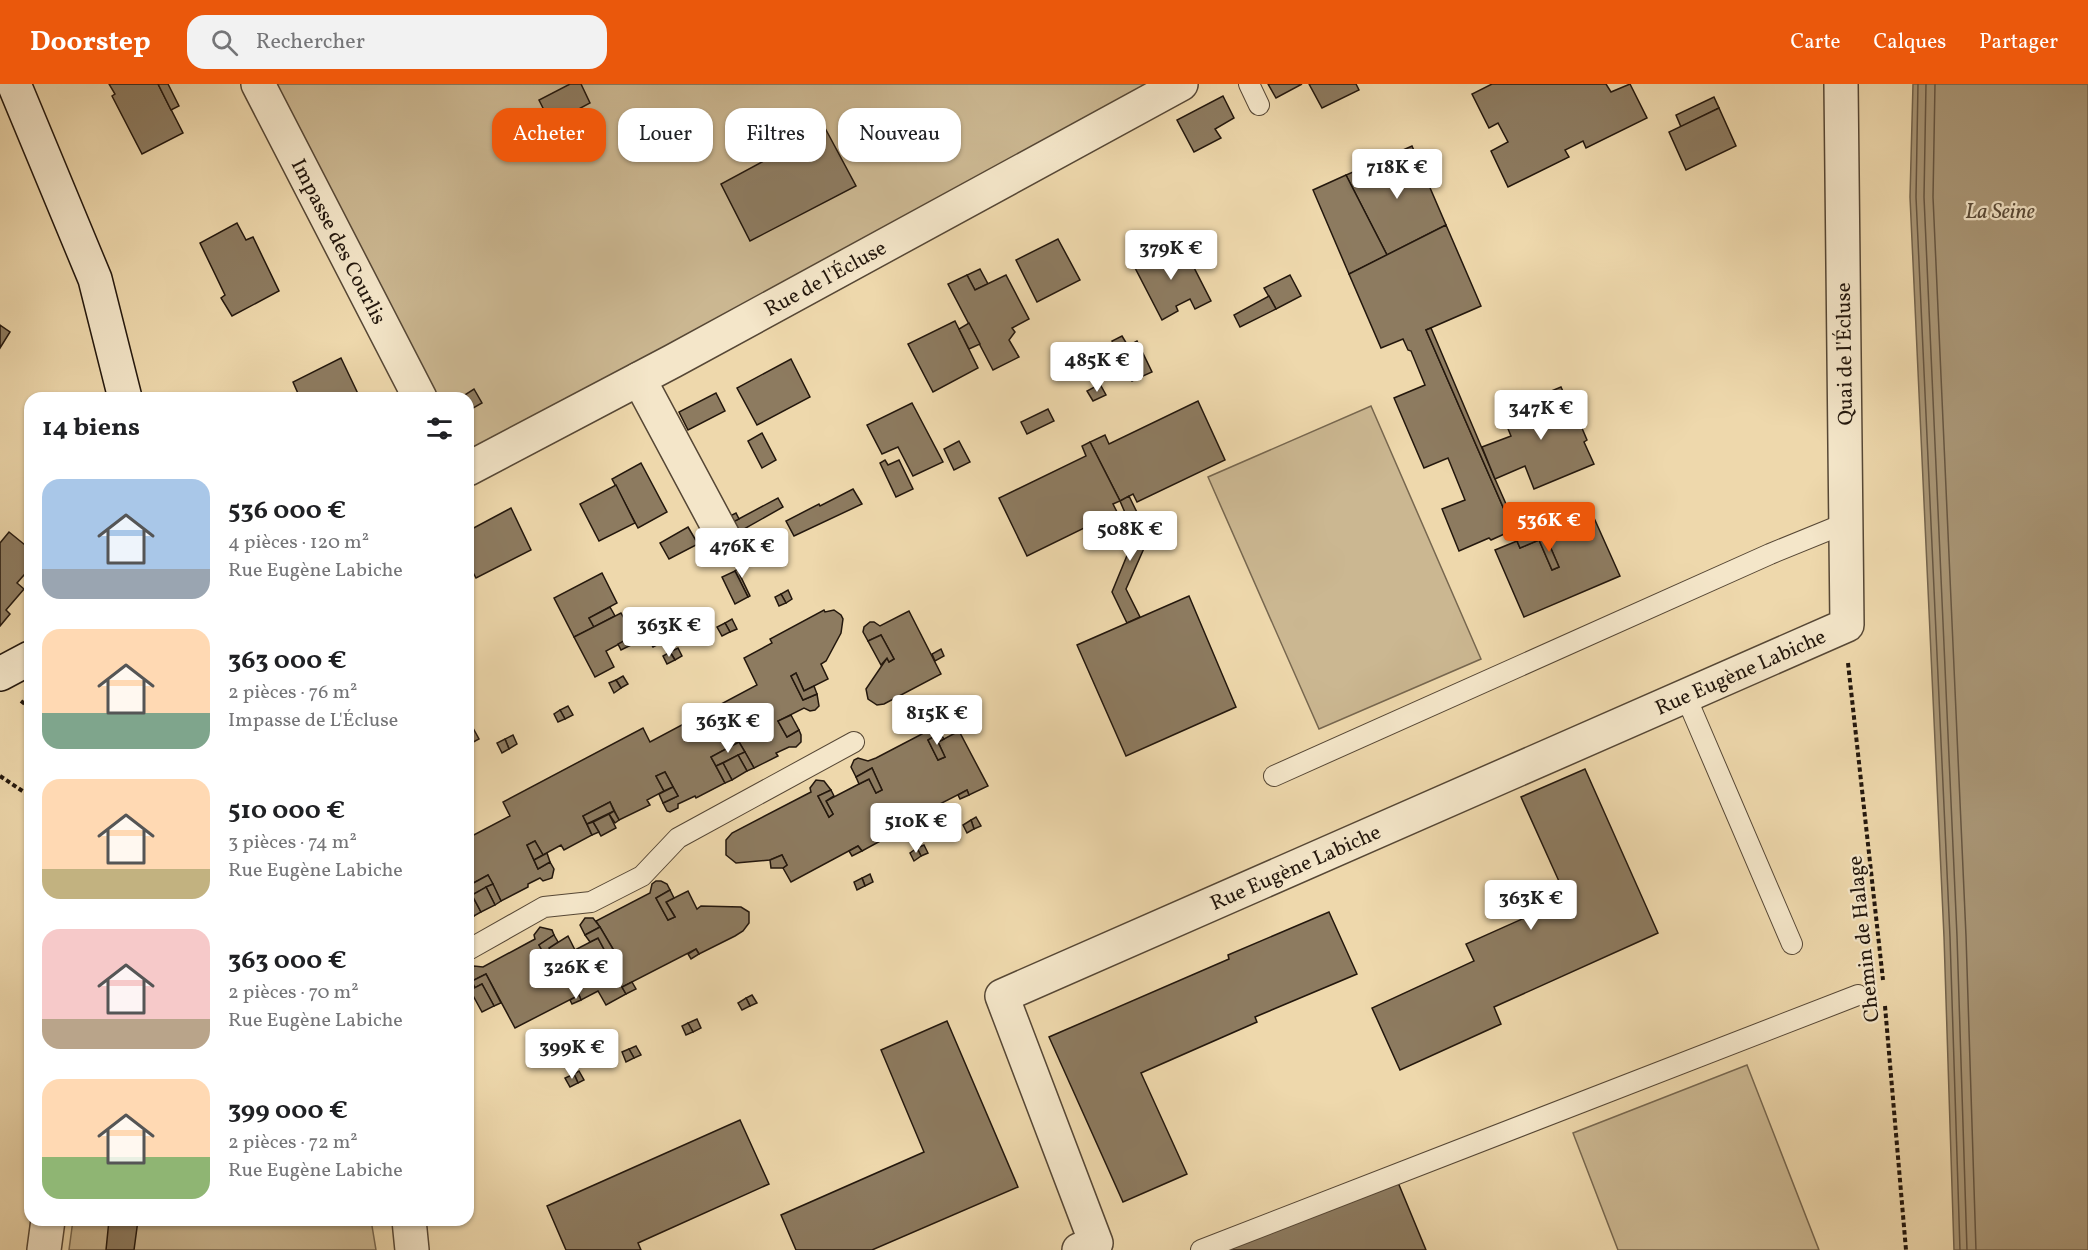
<!DOCTYPE html>
<html lang="fr">
<head>
<meta charset="utf-8">
<style>
  body { margin:0; font-family:Vollkorn,serif; background:#f2f2f2; color:#202124; height:100vh; display:flex; flex-direction:column; font-size:22px; white-space:nowrap }
  * { box-sizing:border-box; margin:0 }
  p { font-size:20px; color:#757577 }
  .icon { flex:none; width:33px; height:33px; fill:none; stroke:currentColor; stroke-width:2; stroke-linecap:round; stroke-linejoin:round }
  .map { position:relative; flex:1; overflow:hidden }
  .sheet { position:absolute; left:24px; top:308px; width:450px; height:834px; display:flex; flex-direction:column; background:#fff; border-radius:18px; box-shadow:0 2px 4px #0004 }
  .sheet>* { flex:none }
  .banner { position:absolute; left:492px; top:24px; width:570px; height:54px; display:flex; gap:12px }
  .price { position:absolute; translate:-50% -51px; padding:0 14px; border-radius:6px; background:#fff; color:#222; font-size:20px; line-height:39px; filter:drop-shadow(0 2px 3px #0008) }
  .price::after { content:''; position:absolute; left:50%; top:36px; width:18px; height:14px; margin-left:-9px; background:inherit; clip-path:polygon(0 0,100% 0,50% 100%) }
  .price.selected { background:#ea580c; color:#fff }
  ul { padding:0; list-style:none }
  li { display:flex; align-items:center; gap:18px; height:150px; padding:0 18px }
  li span { display:grid; place-items:center; flex:none; width:168px; height:120px; border-radius:18px; color:#555 }
  li>.icon { margin-inline-start:auto }
  span .icon { width:72px; height:72px; fill:#fffc; stroke-width:1 }
  li b { font-size:26px }
  h2 { display:flex; justify-content:space-between; align-items:center; height:72px; padding:0 18px; font-size:26px }
  .pill { padding:0 21px; border-radius:18px; background:#fff; box-shadow:0 2px 4px #0004; font-size:21px; line-height:54px }
  .pill.selected { background:#ea580c; color:#fff }
  header { display:flex; align-items:center; gap:36px; box-sizing:border-box; height:84px; padding:0 30px; background:#ea580c; color:#fff }
  header strong { font-size:28px }
  nav { display:flex; gap:33px; margin-inline-start:auto; font-size:21px }
  .search { width:420px; height:54px; background:#f2f2f2; display:flex; align-items:center; gap:15px; box-sizing:border-box; padding:0 21px; border-radius:18px; color:#757577; font-size:22px }
  .map>svg:first-child { display:block }
</style>
</head>
<body>
<header>
<strong>Doorstep</strong>
<div class="search"><svg class="icon" aria-label="search" viewBox="0 0 24 24"><circle cx="10" cy="10" r="6"/><path d="M15 15l6 6"/></svg>Rechercher</div>
<nav><a>Carte</a><a>Calques</a><a>Partager</a></nav>
</header>
<div class="map">
<svg width="2088" height="1166" viewBox="0 0 2088 1166">
  <rect width="100%" height="100%" fill="#eed8ac"/>
  <filter id="stains"><feTurbulence type="fractalNoise" baseFrequency=".00333" numOctaves="4"/><feColorMatrix values="0 0 0 0 .2 0 0 0 0 .09 0 0 0 0 .02 0 0 0 .5 -.17"/></filter>
  <radialGradient id="worn" r=".72"><stop offset=".6" stop-color="#630" stop-opacity="0"/><stop offset="1" stop-color="#630" stop-opacity=".3"/></radialGradient>
  <g fill="#cbb791" stroke="#77674f" stroke-width="1.5">
    <path d="M271,0H1180L468,385V314L420,313Z"/>
    <path d="M1371,322L1481,575L1319,645L1208,393Z"/>
    <path d="M1747,981L1819,1166H1618L1573,1049Z"/>
    <path d="M73,1136H371L376,1166H69Z"/>
  </g>
  <path fill="#a99676" stroke="#73634c" stroke-width="1.5" d="M1913,0H2088V1166H1954L1944,853L1910,113Z"/>
  <g fill="none" stroke-linecap="round" stroke-linejoin="round">
    <g stroke="#665642" stroke-width="1.5">
      <path d="M1918,0L1916,113L1950,853L1960,1166"/>
      <path d="M1926,0L1924,113L1957,852L1967,1166"/>
      <path d="M1935,0L1933,113L1966,852L1976,1166"/>
    </g>
  </g>
  <g fill="#8d7b60" stroke="#23170d" stroke-width="1.5">
    <path d="M109,0H158L183,49L142,70L112,12L115,10Z"/>
    <path d="M158,0H168L179,22L171,26Z"/>
    <path d="M570,0H581L590,19L551,40L539,16Z"/>
    <path d="M1268,0H1302L1276,14Z"/>
    <path d="M1309,0H1356L1359,6L1322,24Z"/>
    <path d="M1492,0H1606L1611,8L1630,0L1647,34L1586,64L1583,57L1565,66L1569,73L1508,103L1491,67L1508,58L1498,39L1489,44L1472,10Z"/>
    <path d="M1223,12L1234,34L1215,45L1221,54L1194,68L1177,36Z"/>
    <path d="M1714,13L1719,24L1681,43L1676,31Z"/>
    <path d="M1719,24L1736,62L1686,86L1669,48Z"/>
    <path d="M825,44L856,102L750,157L721,100Z"/>
    <path d="M1412,62L1446,141L1387,171L1346,91Z"/>
    <path d="M1346,91L1387,171L1349,190L1313,106Z"/>
    <path d="M237,139L246,156L253,153L279,207L232,232L221,214L225,211L200,159Z"/>
    <path d="M1446,141L1481,222L1426,246L1513,446L1491,456L1489,454L1459,467L1442,425L1465,416L1448,374L1424,384L1394,314L1425,301L1411,267L1408,266L1403,255L1381,264L1349,190Z"/>
    <path d="M1058,155L1080,196L1037,218L1016,176Z"/>
    <path d="M1162,163L1168,174L1185,166L1211,217L1195,225L1190,215L1176,222L1178,227L1162,236L1132,178Z"/>
    <path d="M980,185L988,200L975,206L967,191Z"/>
    <path d="M967,191L975,206L1006,191L1029,235L1012,244L1015,248L1009,256L1019,273L993,286L948,200Z"/>
    <path d="M1290,191L1301,212L1276,225L1264,204Z"/>
    <path d="M1269,212L1276,225L1240,243L1234,231Z"/>
    <path d="M955,237L978,284L933,308L908,260Z"/>
    <path d="M969,239L980,260L969,265L959,245Z"/>
    <path d="M0,241L10,248L0,264Z"/>
    <path d="M1431,244L1495,395L1517,445L1513,446L1426,246Z"/>
    <path d="M1122,252L1128,262L1137,257L1152,288L1132,297L1112,257Z"/>
    <path d="M341,274L360,314H300L293,298Z"/>
    <path d="M791,275L810,313L757,341L737,304Z"/>
    <path d="M1100,300L1106,311L1093,317L1087,307Z"/>
    <path d="M1561,303L1570,323H1573L1587,356L1584,358L1594,380L1534,405L1525,382L1495,395L1482,363L1511,352L1501,328Z"/>
    <path d="M474,305L482,319L468,327V314H460Z"/>
    <path d="M716,309L725,327L688,346L679,328Z"/>
    <path d="M1198,317L1225,376L1137,418L1133,410L1120,417L1090,358L1105,351L1109,360Z"/>
    <path d="M912,319L943,378L913,392L898,363L882,370L867,341Z"/>
    <path d="M1048,325L1054,337L1027,350L1021,338Z"/>
    <path d="M762,349L776,376L762,384L748,357Z"/>
    <path d="M959,357L970,378L954,386L944,365Z"/>
    <path d="M1090,358L1120,417L1113,420L1117,428L1027,472L999,414L1086,372L1082,362Z"/>
    <path d="M885,376L888,381L899,376L913,405L896,413L880,379Z"/>
    <path d="M641,379L667,428L638,444L612,395Z"/>
    <path d="M616,401L635,439L599,457L580,420Z"/>
    <path d="M853,405L862,420L794,452L786,437L819,420L820,422Z"/>
    <path d="M1129,412L1149,453L1126,505L1140,533L1127,539L1112,508L1135,452L1120,417Z"/>
    <path d="M778,414L783,423L737,449L731,439Z"/>
    <path d="M511,424L531,466L476,494L468,479V447Z"/>
    <path d="M1590,425L1620,492L1524,533L1495,466L1517,457L1520,464L1539,456L1552,486L1559,483L1543,446Z"/>
    <path d="M736,429L739,435L731,439L728,433Z"/>
    <path d="M688,443L698,460L669,475L660,459Z"/>
    <path d="M1543,446L1546,453L1520,464L1517,457Z"/>
    <path d="M9,448L30,465V494L24,491L17,499L24,505L6,526L10,530L0,542V459Z"/>
    <path d="M1546,453L1559,483L1552,486L1539,456Z"/>
    <path d="M741,482L744,489L740,491L750,512L748,513L735,487Z"/>
    <path d="M735,487L748,513L735,520L722,493Z"/>
    <path d="M602,489L617,519L589,534L594,543L574,553L554,514Z"/>
    <path d="M788,506L792,515L786,519L781,510Z"/>
    <path d="M781,510L786,519L779,522L775,513Z"/>
    <path d="M1189,512L1236,623L1126,672L1077,561Z"/>
    <path d="M610,523L615,532L594,543L589,534Z"/>
    <path d="M824,526L825,528L834,526L841,531L843,535L841,549L826,577L821,580L828,595L804,607L796,589L791,592L803,616L817,610L819,622L815,626L810,627L804,624L778,637L787,653L799,646L801,651V658L796,663H789L776,669L778,672L754,684L739,658L711,673L725,699L696,714L695,712L678,720V724L670,728L667,727L663,719L678,712L665,688L656,692L664,707L647,716L650,721L619,736L610,718L583,732L592,751L564,766L561,761L543,771L535,757L527,761L538,785L550,778L554,785L552,794L543,797L540,794L528,800V803L501,817L488,791L468,802V754L510,732L503,718L643,644L650,658L757,601L744,574L772,559L770,555Z"/>
    <path d="M909,527L941,590L884,620L877,621L868,615L866,605L887,574L889,578L894,575L881,551L868,557L863,548L864,543L870,538H874L880,542Z"/>
    <path d="M621,529L634,552L606,567L614,583L595,593L574,553Z"/>
    <path d="M732,535L737,545L730,548L725,539Z"/>
    <path d="M725,539L730,548L722,552L717,543Z"/>
    <path d="M662,546L664,549L668,547L672,553L653,563L648,555Z"/>
    <path d="M881,551L894,575L889,578L887,574L881,581L868,557Z"/>
    <path d="M629,554L631,561L621,566L618,560Z"/>
    <path d="M678,564L682,572L675,576L670,568Z"/>
    <path d="M941,565L944,572L935,577L932,570Z"/>
    <path d="M670,568L675,576L667,580L663,572Z"/>
    <path d="M796,589L804,607L814,602L817,610L803,616L791,592Z"/>
    <path d="M623,592L628,600L621,604L616,596Z"/>
    <path d="M616,596L621,604L614,609L609,599Z"/>
    <path d="M568,622L573,631L565,635L560,626Z"/>
    <path d="M560,626L565,635L558,638L554,630Z"/>
    <path d="M791,631L799,646L787,653L778,637Z"/>
    <path d="M929,641L938,644L940,649L928,656L938,676L945,673L938,658L959,647L988,702L969,711L967,706L895,743L897,748L862,767L858,762L791,798L783,784L787,781L782,771L770,776L736,779L726,771V756L732,749L811,708L810,704L816,696L824,697L831,706L818,712L829,733L833,730L826,717L859,700L869,695L876,709L882,706L872,684L856,693L851,683L854,676L858,674L868,677L876,674L922,650V646Z"/>
    <path d="M473,644L479,655L468,661V647Z"/>
    <path d="M940,649L944,655L938,658L945,673L938,676L928,656Z"/>
    <path d="M513,651L517,660L509,665L505,655Z"/>
    <path d="M505,655L509,665L502,669L497,659Z"/>
    <path d="M739,658L745,668L716,682L711,673Z"/>
    <path d="M745,668L754,684L747,687L738,671Z"/>
    <path d="M738,671L747,687L732,696L723,679Z"/>
    <path d="M723,679L732,696L725,699L716,682Z"/>
    <path d="M872,684L882,706L876,709L869,695L859,700L856,693Z"/>
    <path d="M1585,685L1658,849L1494,923L1501,940L1400,986L1372,924L1474,877L1466,860L1567,815L1521,713Z"/>
    <path d="M665,688L673,703L664,707L656,692Z"/>
    <path d="M673,703L678,712L663,719L659,710Z"/>
    <path d="M831,706L834,712L826,717L833,730L829,733L818,712Z"/>
    <path d="M967,706L969,711L960,715L958,711Z"/>
    <path d="M610,718L614,727L587,740L583,732Z"/>
    <path d="M614,727L619,736L615,739L609,730Z"/>
    <path d="M609,730L616,744L601,752L593,738Z"/>
    <path d="M976,733L981,742L974,745L971,736Z"/>
    <path d="M971,736L974,745L967,749L963,741Z"/>
    <path d="M593,738L599,748L592,751L587,740Z"/>
    <path d="M905,738L907,743L897,748L895,743Z"/>
    <path d="M535,757L543,771L534,776L527,761Z"/>
    <path d="M924,761L928,769L921,772L917,764Z"/>
    <path d="M858,762L862,767L852,772L849,767Z"/>
    <path d="M917,764L921,772L914,777L910,769Z"/>
    <path d="M547,769L550,778L538,785L534,776Z"/>
    <path d="M782,771L787,781L783,784H771L770,776Z"/>
    <path d="M870,790L873,798L865,802L862,794Z"/>
    <path d="M488,791L493,800L472,811L481,828L474,832L468,821V802Z"/>
    <path d="M862,794L865,802L857,806L854,798Z"/>
    <path d="M656,797H661L667,800L670,806L656,814L668,836L675,833L666,818L688,807L697,825L701,822L741,823L749,828V839L743,847L735,852L699,870L696,865L622,903L626,910L606,921L598,907L581,916L579,911L515,944L486,890L472,897L470,893L469,889L474,882L483,883L535,855L534,851L540,843L552,846L554,851L539,861L550,881L556,878L549,864L568,852L575,866L598,854L606,869L613,865L596,837L650,809L652,800Z"/>
    <path d="M493,800L501,817L495,821L486,803Z"/>
    <path d="M486,803L495,821L481,828L472,811Z"/>
    <path d="M670,806L674,814L666,818L675,833L668,836L656,814Z"/>
    <path d="M468,821L474,832L468,835Z"/>
    <path d="M1329,828L1357,890L1255,933L1257,938L1141,989L1187,1090L1123,1118L1049,953L1229,875L1228,871Z"/>
    <path d="M585,834H593L600,843L585,851L580,841Z"/>
    <path d="M600,843L613,865L606,869L598,854L590,858L585,851Z"/>
    <path d="M554,851L558,858L549,864L556,878L550,881L539,861Z"/>
    <path d="M696,865L699,870L691,875L688,870Z"/>
    <path d="M486,890L501,919L494,922L482,900L475,904L472,897Z"/>
    <path d="M632,898L636,905L626,910L622,903Z"/>
    <path d="M482,900L494,922L482,928L470,906Z"/>
    <path d="M579,911L581,916L572,920L570,916Z"/>
    <path d="M752,911L757,919L750,922L746,914Z"/>
    <path d="M746,914L750,922L742,926L738,919Z"/>
    <path d="M697,935L701,944L693,948L688,939Z"/>
    <path d="M947,937L1018,1103L872,1166H796L781,1131L924,1068L881,966Z"/>
    <path d="M688,939L693,948L686,951L682,942Z"/>
    <path d="M636,962L641,971L634,974L629,965Z"/>
    <path d="M629,965L634,974L626,978L622,968Z"/>
    <path d="M579,987L584,996L578,999L574,990Z"/>
    <path d="M574,990L578,999L570,1003L565,994Z"/>
    <path d="M740,1036L769,1100L638,1159L641,1166H566L547,1122Z"/>
    <path d="M1397,1096L1426,1166H1223Z"/>
    <path d="M109,1136H138L134,1166H106Z"/>
  </g>
  <g fill="none" stroke-linecap="round" stroke-linejoin="round">
    <g stroke="#564735" stroke-width="22">
      <g id="lane">
        <path d="M1249,0L1259,21"/>
        <path d="M1686,613L1792,860"/>
        <path d="M1274,692L1770,470L1846,439"/>
        <path d="M468,866L544,823L591,818L642,792L678,754L854,658"/>
        <path d="M1201,1166L1858,911"/>
      </g>
    </g>
    <g stroke="#564735" stroke-width="36">
      <g id="street">
        <path id="s1" d="M258,0L420,314"/>
        <path d="M639,295L730,465"/>
        <path id="s2" d="M468,385L673,277L1181,0"/>
        <path d="M409,1136L412,1166"/>
        <path d="M44,1166L48,1136"/>
        <path id="s3" d="M1079,1166L1096,1159L1002,912L1847,541L1841,0"/>
      </g>
    </g>
    <g stroke="#23170d" stroke-width="36">
      <g id="secondary">
        <path d="M14,0L95,195L125,314"/>
        <path d="M0,590L30,574"/>
      </g>
    </g>
    <g stroke="#23170d" stroke-width="4" stroke-dasharray="4.5 3" stroke-linecap="butt">
      <path d="M1848,579L1883,896"/>
      <path d="M21,617L30,624"/>
      <path d="M0,692L30,712"/>
      <path d="M1885,922L1906,1166"/>
    </g>
    <use href="#lane" stroke="#f4e6c9" stroke-width="20"/>
    <use href="#street" stroke="#f4e6c9" stroke-width="33"/>
    <use href="#secondary" stroke="#f4e6c9" stroke-width="33"/>
  </g>
  <g text-anchor="middle" stroke-width="4.5" stroke-linejoin="round" paint-order="stroke">
    <g font-size="21" fill="#23170d" stroke="#f4e6c9">
      <text dy="7" stroke="none"><textPath href="#s1" startOffset="177">Impasse des Courlis</textPath></text>
      <text dy="7" stroke="none"><textPath href="#s2" startOffset="405">Rue de l'Écluse</textPath></text>
      <text transform="translate(1844 270) rotate(-91)" y="7">Quai de l'Écluse</text>
      <text dy="7" stroke="none"><textPath href="#s3" startOffset="1089">Rue Eugène Labiche</textPath></text>
      <text dy="7" stroke="none"><textPath href="#s3" startOffset="603">Rue Eugène Labiche</textPath></text>
      <text transform="translate(1863 855) rotate(-96)" y="7">Chemin de Halage</text>
    </g>
    <g font-size="22" font-style="italic" fill="#594a37" stroke="#f4e6c9">
      <text x="2000" y="134">La Seine</text>
    </g>
  </g>
  <rect width="100%" height="100%" filter="url(#stains)"/>
  <rect width="100%" height="100%" fill="url(#worn)"/>
</svg>
<b class="price" style="left:1397px;top:116px">718K €</b>
<b class="price" style="left:1171px;top:197px">379K €</b>
<b class="price" style="left:1097px;top:309px">485K €</b>
<b class="price" style="left:1541px;top:357px">347K €</b>
<b class="price selected" style="left:1549px;top:469px">536K €</b>
<b class="price" style="left:1130px;top:478px">508K €</b>
<b class="price" style="left:742px;top:495px">476K €</b>
<b class="price" style="left:669px;top:574px">363K €</b>
<b class="price" style="left:937px;top:662px">815K €</b>
<b class="price" style="left:728px;top:670px">363K €</b>
<b class="price" style="left:916px;top:770px">510K €</b>
<b class="price" style="left:1531px;top:847px">363K €</b>
<b class="price" style="left:576px;top:916px">326K €</b>
<b class="price" style="left:572px;top:996px">399K €</b>
<div class="banner">
<a class="pill selected">Acheter</a>
<a class="pill">Louer</a>
<a class="pill">Filtres</a>
<a class="pill">Nouveau</a>
</div>
<section class="sheet">
<h2>14 biens<svg class="icon" aria-label="filters" viewBox="0 0 24 24"><path d="M4 7h16M4 17h16"/><circle cx="9" cy="7" r="2"/><circle cx="15" cy="17" r="2"/></svg></h2>
<ul>
<li><span style="background:linear-gradient(#a9c7e8 75%,#9aa5b1 0)"><svg class="icon" aria-label="home" viewBox="0 0 24 24"><path d="M3 11l9-7 9 7M6 9v11h12V9"/></svg></span><div><b>536 000 €</b><p>4 pièces · 120 m²</p><p>Rue Eugène Labiche</p></div></li>
<li><span style="background:linear-gradient(#ffd9b3 70%,#7fa58c 0)"><svg class="icon" aria-label="home" viewBox="0 0 24 24"><path d="M3 11l9-7 9 7M6 9v11h12V9"/></svg></span><div><b>363 000 €</b><p>2 pièces · 76 m²</p><p>Impasse de L'Écluse</p></div></li>
<li><span style="background:linear-gradient(#ffd9b3 75%,#c2b280 0)"><svg class="icon" aria-label="home" viewBox="0 0 24 24"><path d="M3 11l9-7 9 7M6 9v11h12V9"/></svg></span><div><b>510 000 €</b><p>3 pièces · 74 m²</p><p>Rue Eugène Labiche</p></div></li>
<li><span style="background:linear-gradient(#f6c9c9 75%,#b9a48a 0)"><svg class="icon" aria-label="home" viewBox="0 0 24 24"><path d="M3 11l9-7 9 7M6 9v11h12V9"/></svg></span><div><b>363 000 €</b><p>2 pièces · 70 m²</p><p>Rue Eugène Labiche</p></div></li>
<li><span style="background:linear-gradient(#ffd9b3 65%,#8fb573 0)"><svg class="icon" aria-label="home" viewBox="0 0 24 24"><path d="M3 11l9-7 9 7M6 9v11h12V9"/></svg></span><div><b>399 000 €</b><p>2 pièces · 72 m²</p><p>Rue Eugène Labiche</p></div></li>
</ul>
</section>
</div>
</body>
</html>
